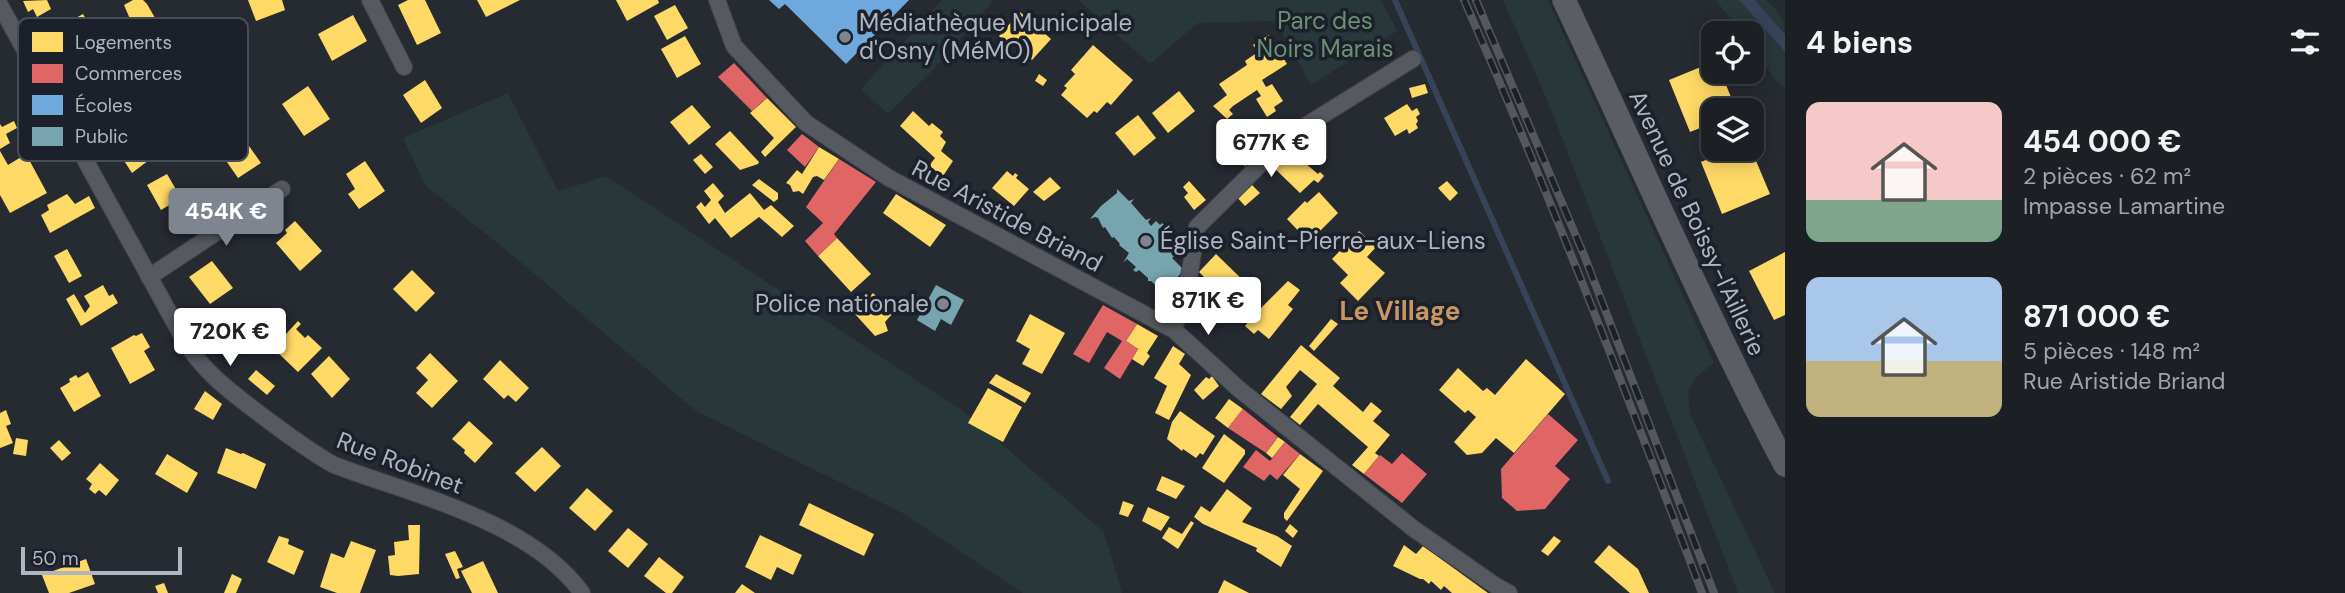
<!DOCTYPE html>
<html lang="fr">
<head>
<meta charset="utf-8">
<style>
  body { margin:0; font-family:"DM Sans",sans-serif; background:#292d32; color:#f1f3f6; height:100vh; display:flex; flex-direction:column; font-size:26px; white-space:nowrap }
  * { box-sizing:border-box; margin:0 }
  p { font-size:23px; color:#a0a3a7 }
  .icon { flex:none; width:38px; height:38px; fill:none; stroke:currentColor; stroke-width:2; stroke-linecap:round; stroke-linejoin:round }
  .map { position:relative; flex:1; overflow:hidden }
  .panel { display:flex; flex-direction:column; background:#1c2025; width:560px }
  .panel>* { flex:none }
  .tools { position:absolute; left:1701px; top:21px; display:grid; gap:14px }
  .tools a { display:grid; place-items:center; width:63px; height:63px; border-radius:14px; background:#1c2025; box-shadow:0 4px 18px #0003,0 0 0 2px #3a3e42; font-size:35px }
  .scale { position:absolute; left:21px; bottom:18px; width:161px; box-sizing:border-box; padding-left:7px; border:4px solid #afb6c2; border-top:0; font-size:19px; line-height:24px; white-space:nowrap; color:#afb6c2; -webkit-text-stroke:5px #1b202a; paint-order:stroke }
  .price { position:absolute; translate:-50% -60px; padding:0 16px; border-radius:7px; background:#fff; color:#222; font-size:23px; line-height:46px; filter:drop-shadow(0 2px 4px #0008) }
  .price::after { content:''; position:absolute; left:50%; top:42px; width:21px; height:16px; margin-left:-10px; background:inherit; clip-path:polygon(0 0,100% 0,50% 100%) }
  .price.on { background:#7f858f; color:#fff }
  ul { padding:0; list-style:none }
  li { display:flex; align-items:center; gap:21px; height:175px; padding:0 21px }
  li span { display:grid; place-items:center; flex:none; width:196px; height:140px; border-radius:14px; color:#555 }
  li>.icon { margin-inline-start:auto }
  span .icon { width:84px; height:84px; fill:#fffc; stroke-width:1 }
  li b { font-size:30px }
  h2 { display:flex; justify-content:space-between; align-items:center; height:84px; padding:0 21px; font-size:30px }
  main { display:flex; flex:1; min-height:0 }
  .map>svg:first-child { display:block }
</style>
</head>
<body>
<main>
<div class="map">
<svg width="1785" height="593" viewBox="0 0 1785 593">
  <rect width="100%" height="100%" fill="#262a31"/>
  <g fill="#283739">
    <path d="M942,0H994L934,69L888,114L861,89Z"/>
    <path d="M1078,0H1381L1397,31L1311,85L1275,21L1198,23L1150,64Z"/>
    <path d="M1503,0H1548L1714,363C1691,380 1683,388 1692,418L1775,593H1738L1548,102Z"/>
    <path d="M1716,0H1739L1785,52V88L1777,82L1752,47V33H1741Z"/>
    <path d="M1755,0H1767C1777,11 1785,18 1785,34Z"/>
    <path d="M508,93L558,191L606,176L963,411L1104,532L1122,593H1023L904,514L696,411L511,254L425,185L403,138Z"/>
  </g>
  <path fill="#374359" d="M1739,0H1755L1785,34V52Z"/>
  <g fill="#ffd966">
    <path d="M47,0L51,9L37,17L33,9L28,12L23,1Z"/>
    <path d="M133,0H143L147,4L169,42L149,51L144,38L139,40L124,5Z"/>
    <path d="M248,0H282L285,10L256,21Z"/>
    <path d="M408,0H425L441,33L417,45L398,5Z"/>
    <path d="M477,0H520L486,17Z"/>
    <path d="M616,0H658L659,3L627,21Z"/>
    <path d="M675,5L688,28L667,40L654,16Z"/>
    <path d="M1020,12L1051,39L1032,60L1009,40L1006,42L999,36Z"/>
    <path d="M83,14L89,24L59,41L54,30Z"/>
    <path d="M353,15L367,41L332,61L318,34Z"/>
    <path d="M1269,35L1287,64L1262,80L1266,87L1272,84L1283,101L1274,107L1276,111L1267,117L1256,99L1261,96L1257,90L1233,106L1229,110L1233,114L1227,119L1213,106L1227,95L1219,84L1247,65L1245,61L1258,52L1253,45Z"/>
    <path d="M685,36L701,64L677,78L661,49Z"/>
    <path d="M1093,45L1133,80L1111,105L1107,102L1097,113L1094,111L1087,118L1061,95L1067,88L1064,86L1075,74L1071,70Z"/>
    <path d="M1713,62V72H1721L1736,110H1713V123L1690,132L1669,80Z"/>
    <path d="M1039,74L1047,80L1043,86L1035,81Z"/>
    <path d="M425,80L442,108L421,123L403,95Z"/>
    <path d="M1425,84L1428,93L1412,98L1409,88Z"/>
    <path d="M308,86L330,119L304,136L282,104Z"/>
    <path d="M1179,91L1195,111L1168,133L1152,113Z"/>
    <path d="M767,98L796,127L765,157L761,152L774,138L750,113Z"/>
    <path d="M1407,104L1412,111L1417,108L1420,114L1416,117L1418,121L1416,124L1418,128L1409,134L1407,129L1395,136L1384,118Z"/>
    <path d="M692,105L711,127L689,145L670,122Z"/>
    <path d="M913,111L929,126L932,123L943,132L940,136L946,142L941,151L953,161L943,176L929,166L935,158L900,126Z"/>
    <path d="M1138,115L1156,138L1134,156L1115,133Z"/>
    <path d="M14,121L17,128L6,134L10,143L0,149V124L2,127Z"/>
    <path d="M1243,127L1256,144L1258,141L1263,146L1245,166L1224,148Z"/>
    <path d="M730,131L759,162L758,164L740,170L715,144Z"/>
    <path d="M1313,131L1323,144L1307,157L1308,160L1305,163L1318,174L1320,172L1324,176L1318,183L1314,180L1300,193L1270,164Z"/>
    <path d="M242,136L261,163L238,178L220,152Z"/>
    <path d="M146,137L157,154L132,173L119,153Z"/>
    <path d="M819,147L839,159L824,180L817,176L813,177L803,194L799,191L793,192L790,185L786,183L797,170L802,174Z"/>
    <path d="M1733,149H1751L1770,194L1722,214L1701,162Z"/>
    <path d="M0,151L8,165L26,154L47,193L10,213L0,195Z"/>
    <path d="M701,154L713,167L705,174L693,160Z"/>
    <path d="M365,161L385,191L359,209L348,194L355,189L346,174Z"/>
    <path d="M1007,171L1013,176L1015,173L1018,175L1016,178L1029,189L1014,206L992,188Z"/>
    <path d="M167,174L181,198L161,210L147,185Z"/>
    <path d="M1050,177L1061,188L1044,201L1033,192Z"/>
    <path d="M759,179L778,193V199L774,202L752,185Z"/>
    <path d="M1189,181L1206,200L1194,210L1184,197L1188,193L1183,187Z"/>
    <path d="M1447,181L1458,193L1450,201L1438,188Z"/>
    <path d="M1249,182L1260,193L1245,206L1235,195Z"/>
    <path d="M713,183L724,196L718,202L725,213L750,193L764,210L771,205L794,226L782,237L759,217L731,238L715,218L709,224L696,207L701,202L705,207L711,200L704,191Z"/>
    <path d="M1319,192L1338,213L1309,242L1287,219L1305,201L1307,203Z"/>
    <path d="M67,194L75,204L89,196L95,208L50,233L41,215L49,210L47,205Z"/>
    <path d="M896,194L946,225L930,247L883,213Z"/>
    <path d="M295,221L322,251L300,271L276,243L287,233L285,230Z"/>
    <path d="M1359,231L1376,247L1367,257L1385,273L1358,301L1340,283L1348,275L1332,259Z"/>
    <path d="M837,238L871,274L851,292L818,256Z"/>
    <path d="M67,249L82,276L69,283L54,256Z"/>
    <path d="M1785,252V315L1774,320L1749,271Z"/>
    <path d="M1216,254L1252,289L1235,308L1199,272Z"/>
    <path d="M212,261L233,288L210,304L189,277Z"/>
    <path d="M412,270L435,293L416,312L393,289Z"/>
    <path d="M1288,281L1300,290L1288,305L1293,309L1269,339L1258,330L1254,334L1245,326L1253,316Z"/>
    <path d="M103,285L109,296L113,294L118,303L81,326L66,299L74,294L85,313L90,306L84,296Z"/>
    <path d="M873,293L893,313L885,322L888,331L875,336L855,314Z"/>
    <path d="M227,311L255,334L237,354L210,331Z"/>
    <path d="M1030,314L1065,333L1042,374L1022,364L1030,349L1016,341Z"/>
    <path d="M1331,319L1338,324L1314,351L1309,346Z"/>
    <path d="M298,321L301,324L296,329L305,338L308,335L322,348L298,372L273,348Z"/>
    <path d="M1137,324L1158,336L1147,353L1150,356L1143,366L1132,359L1138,349L1126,341Z"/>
    <path d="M142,333L150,347L144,351L155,370L130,384L111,348L134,335L136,336Z"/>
    <path d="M1301,345L1340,378L1333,386L1363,412L1371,402L1382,411L1373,421L1390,435L1375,453L1379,456L1364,474L1352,465L1368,447L1318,404L1300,425L1290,417L1317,384L1300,370L1286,387L1292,396L1281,409L1261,394Z"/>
    <path d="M1173,346L1185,354L1179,364L1191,375L1169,420L1155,413L1167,386L1154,378Z"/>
    <path d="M430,353L458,381L432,408L416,393L428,380L416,368Z"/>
    <path d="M329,356L350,379L332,398L311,374Z"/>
    <path d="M1526,359L1565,394L1514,453L1496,438L1482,453L1467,455L1454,442L1476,417L1468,410L1465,413L1439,390L1458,368L1483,391L1487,388L1495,395Z"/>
    <path d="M500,360L529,388L516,402L508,395L504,399L483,379Z"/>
    <path d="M256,370L275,386L267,395L248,379Z"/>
    <path d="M88,372L101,396L74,412L60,388L70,382L69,379L76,375L78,378Z"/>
    <path d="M996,374L1031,393L1025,403L989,383Z"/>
    <path d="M1212,376L1219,386L1203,400L1194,390L1206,377L1209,379Z"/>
    <path d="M988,388L1022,407L1003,442L968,423Z"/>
    <path d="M205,391L222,404L213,420L194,409Z"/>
    <path d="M1229,399L1243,409L1228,428L1215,418Z"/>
    <path d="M6,410L11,424L6,426L13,443L0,448V413Z"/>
    <path d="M1180,411L1215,436L1203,455L1200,453L1196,458L1183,449L1182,451L1167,439L1172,422Z"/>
    <path d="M469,421L493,443L475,463L464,453L465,450L452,439Z"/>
    <path d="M1224,434L1245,450V454L1224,483L1202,468Z"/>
    <path d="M1278,437L1285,442L1272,458L1266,453Z"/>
    <path d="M16,438L28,440L26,456L13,454Z"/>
    <path d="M59,440L71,453L62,461L50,448Z"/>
    <path d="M542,447L561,466L535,492L515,473Z"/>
    <path d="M226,448L241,454L243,453L266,464L256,489L217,473Z"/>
    <path d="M167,454L198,473L187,493L155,474Z"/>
    <path d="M1300,454L1323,471L1287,521L1284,518V513L1300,489L1283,475Z"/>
    <path d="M100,463L119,480L106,496L99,490L95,494L89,489L92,484L86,479Z"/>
    <path d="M1162,476L1185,486L1176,499L1156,490Z"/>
    <path d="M587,488L613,511L595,531L569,508Z"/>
    <path d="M1227,489L1252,508L1242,522L1277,536L1292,546L1281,567L1256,551L1257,548L1203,524L1194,517L1201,506L1210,512Z"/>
    <path d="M1123,501L1134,505L1128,517L1119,514Z"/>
    <path d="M809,503L874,534L864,556L799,525Z"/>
    <path d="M1148,507L1170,517L1161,531L1142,521Z"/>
    <path d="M1191,521L1194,523L1178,549L1162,538L1169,527L1182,534Z"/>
    <path d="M1290,524L1298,531L1293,538L1285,531Z"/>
    <path d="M408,525H420L419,574L398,576L390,575L388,556L395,555L394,542L409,540Z"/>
    <path d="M628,528L648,544L628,568L608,551Z"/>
    <path d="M760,535L802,555L793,575L777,567L771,580L745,567Z"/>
    <path d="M279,536L289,539L288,544L304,551L294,575L267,562Z"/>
    <path d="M1554,536L1561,541L1548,556L1541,551Z"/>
    <path d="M351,541L376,550L360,593H337L320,587L331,553L344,558Z"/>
    <path d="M1404,545L1416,554L1423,546L1488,593H1452L1444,586L1441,590L1431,581L1429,584L1423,579H1420L1393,566Z"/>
    <path d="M1609,545L1638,569L1649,593H1630L1594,562Z"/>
    <path d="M455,551L463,567L457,569L460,578L456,579L445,554Z"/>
    <path d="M659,557L684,577L672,593H666L644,576Z"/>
    <path d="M86,559L95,584L69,593H49L42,575Z"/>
    <path d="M483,561L498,593H472L461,571Z"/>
    <path d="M232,574L242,579L236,593H224Z"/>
    <path d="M1224,580L1249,593H1218Z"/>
    <path d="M164,583L168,593H158L155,586Z"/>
    <path d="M742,584L755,593H735Z"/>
  </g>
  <g fill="#e06666">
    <path d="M734,63L767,98L752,111L718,77Z"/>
    <path d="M802,134L819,147L805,167L787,150Z"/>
    <path d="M839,159L876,182L834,234L837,238L818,256L805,241L823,223L806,207Z"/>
    <path d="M1103,305L1137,324L1126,341L1138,349L1120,379L1104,368L1122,341L1107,332L1089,363L1073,354Z"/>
    <path d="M1243,409L1278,437L1266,453L1228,428Z"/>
    <path d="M1548,414L1578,440L1555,466L1570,479L1545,509L1517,511L1502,498L1501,469Z"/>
    <path d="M1285,442L1300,454L1277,480L1270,474L1264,481L1243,467L1256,450L1270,461Z"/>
    <path d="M1402,453L1427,474L1402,503L1364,474L1380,455L1392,464Z"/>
  </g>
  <path fill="#6fa8dc" d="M769,0H909L846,64L785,4L779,9Z"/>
  <g fill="#76a5af">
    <path d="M1117,189L1129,201L1134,199L1131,203L1146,220L1151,218L1148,222L1151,226L1156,221L1160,225L1162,223L1164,225L1161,228L1169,236L1171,235V238L1184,249L1172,258L1184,270L1172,283V286L1170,285L1163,292L1151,281H1148V278L1139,270L1136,272L1133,270L1136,267L1127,259L1123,263L1129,253L1119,245L1120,244L1114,237L1112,238L1105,227L1103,228L1098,218L1095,217L1090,219L1101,206L1117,193Z"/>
    <path d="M936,285L964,300L951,325L941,319L935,331L917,320Z"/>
  </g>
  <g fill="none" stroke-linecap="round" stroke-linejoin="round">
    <path stroke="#374359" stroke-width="6" d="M1395,0L1608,481"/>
    <g stroke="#424449" stroke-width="18">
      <g id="street">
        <path d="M370,0L404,67"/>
        <path d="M717,0L734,46L806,123L889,178L1174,330L1240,390L1414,529L1496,586L1509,593"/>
        <path d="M0,5L183,338C203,373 234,394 265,418C288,435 309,451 334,465C413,495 530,521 582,593"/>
        <path d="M149,277L282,189"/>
        <path d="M1174,330L1190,272L1197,227L1289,136L1413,59"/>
      </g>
    </g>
    <g stroke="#424449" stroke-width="24">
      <path id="secondary" d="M1564,0C1637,155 1705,313 1785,465"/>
    </g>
    <use href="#street" stroke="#56595f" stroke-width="16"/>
    <use href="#secondary" stroke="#5a5d64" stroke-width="23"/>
    <g stroke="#54585d" stroke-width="8">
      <g id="rail">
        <path d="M1464,0C1550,195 1627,394 1702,593"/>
        <path d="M1476,0L1584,255L1714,593"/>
      </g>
    </g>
    <use href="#rail" stroke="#1b202a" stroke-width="5" stroke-dasharray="16" stroke-linecap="butt"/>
  </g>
  <g fill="#7f858f" stroke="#1b202a" stroke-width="2.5">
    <circle cx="845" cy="37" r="7"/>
    <circle cx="1146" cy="241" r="7"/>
    <circle cx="943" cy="304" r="7"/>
  </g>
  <g text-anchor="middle" stroke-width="7" stroke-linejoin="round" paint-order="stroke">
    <g font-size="24" fill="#6a9075" stroke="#1b202a">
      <text x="1325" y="29">Parc des<tspan x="1325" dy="28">Noirs Marais</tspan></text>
    </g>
    <g font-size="24" fill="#afb6c2" stroke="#1b202a" text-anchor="start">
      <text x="859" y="31">Médiathèque Municipale<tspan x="859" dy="28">d'Osny (MéMO)</tspan></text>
      <text x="1160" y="249">Église Saint-Pierre-aux-Liens</text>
      <text x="929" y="312" text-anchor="end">Police nationale</text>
    </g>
    <g font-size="24" fill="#afb6c2" stroke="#1b202a">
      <text transform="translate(1007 216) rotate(28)" y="8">Rue Aristide Briand</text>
      <text transform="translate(1697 223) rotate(65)" y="8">Avenue de Boissy-l'Aillerie</text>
      <text transform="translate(400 463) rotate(21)" y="8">Rue Robinet</text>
    </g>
    <g font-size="26" font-weight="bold" fill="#c89665" stroke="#1b202a">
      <text x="1400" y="320">Le Village</text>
    </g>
  </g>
  <rect x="18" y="18" width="230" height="143" rx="10" fill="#1b202a" stroke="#474d58" stroke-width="2"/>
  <rect x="32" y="32" width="31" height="20" fill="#ffd966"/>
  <rect x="32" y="64" width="31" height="19" fill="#e06666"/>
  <rect x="32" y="95" width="31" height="20" fill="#6fa8dc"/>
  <rect x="32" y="127" width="31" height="19" fill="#76a5af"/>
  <g font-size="19" fill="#afb6c2">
    <text x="75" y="49">Logements</text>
    <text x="75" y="80">Commerces</text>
    <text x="75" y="112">Écoles</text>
    <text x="75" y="143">Public</text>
  </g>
</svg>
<div class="tools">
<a><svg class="icon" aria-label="locate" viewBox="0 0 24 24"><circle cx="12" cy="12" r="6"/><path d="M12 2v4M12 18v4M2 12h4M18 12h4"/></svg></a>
<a><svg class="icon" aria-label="layers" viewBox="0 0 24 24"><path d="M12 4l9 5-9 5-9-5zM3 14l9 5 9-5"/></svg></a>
</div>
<div class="scale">50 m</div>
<b class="price" style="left:1271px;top:179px">677K €</b>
<b class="price on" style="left:226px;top:248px">454K €</b>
<b class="price" style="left:1208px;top:337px">871K €</b>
<b class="price" style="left:230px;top:368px">720K €</b>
</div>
<section class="panel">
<h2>4 biens<svg class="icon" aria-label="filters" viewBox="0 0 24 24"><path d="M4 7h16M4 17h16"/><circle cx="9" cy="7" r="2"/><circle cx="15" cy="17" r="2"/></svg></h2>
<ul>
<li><span style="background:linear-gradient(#f6c9c9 70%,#7fa58c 0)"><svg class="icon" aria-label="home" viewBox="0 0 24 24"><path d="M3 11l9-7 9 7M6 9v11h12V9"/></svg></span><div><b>454 000 €</b><p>2 pièces · 62 m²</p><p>Impasse Lamartine</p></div></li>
<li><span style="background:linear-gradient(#a9c7e8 60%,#c2b280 0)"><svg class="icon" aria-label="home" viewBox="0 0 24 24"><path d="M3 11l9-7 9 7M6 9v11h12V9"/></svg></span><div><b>871 000 €</b><p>5 pièces · 148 m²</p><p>Rue Aristide Briand</p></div></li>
</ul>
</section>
</main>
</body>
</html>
